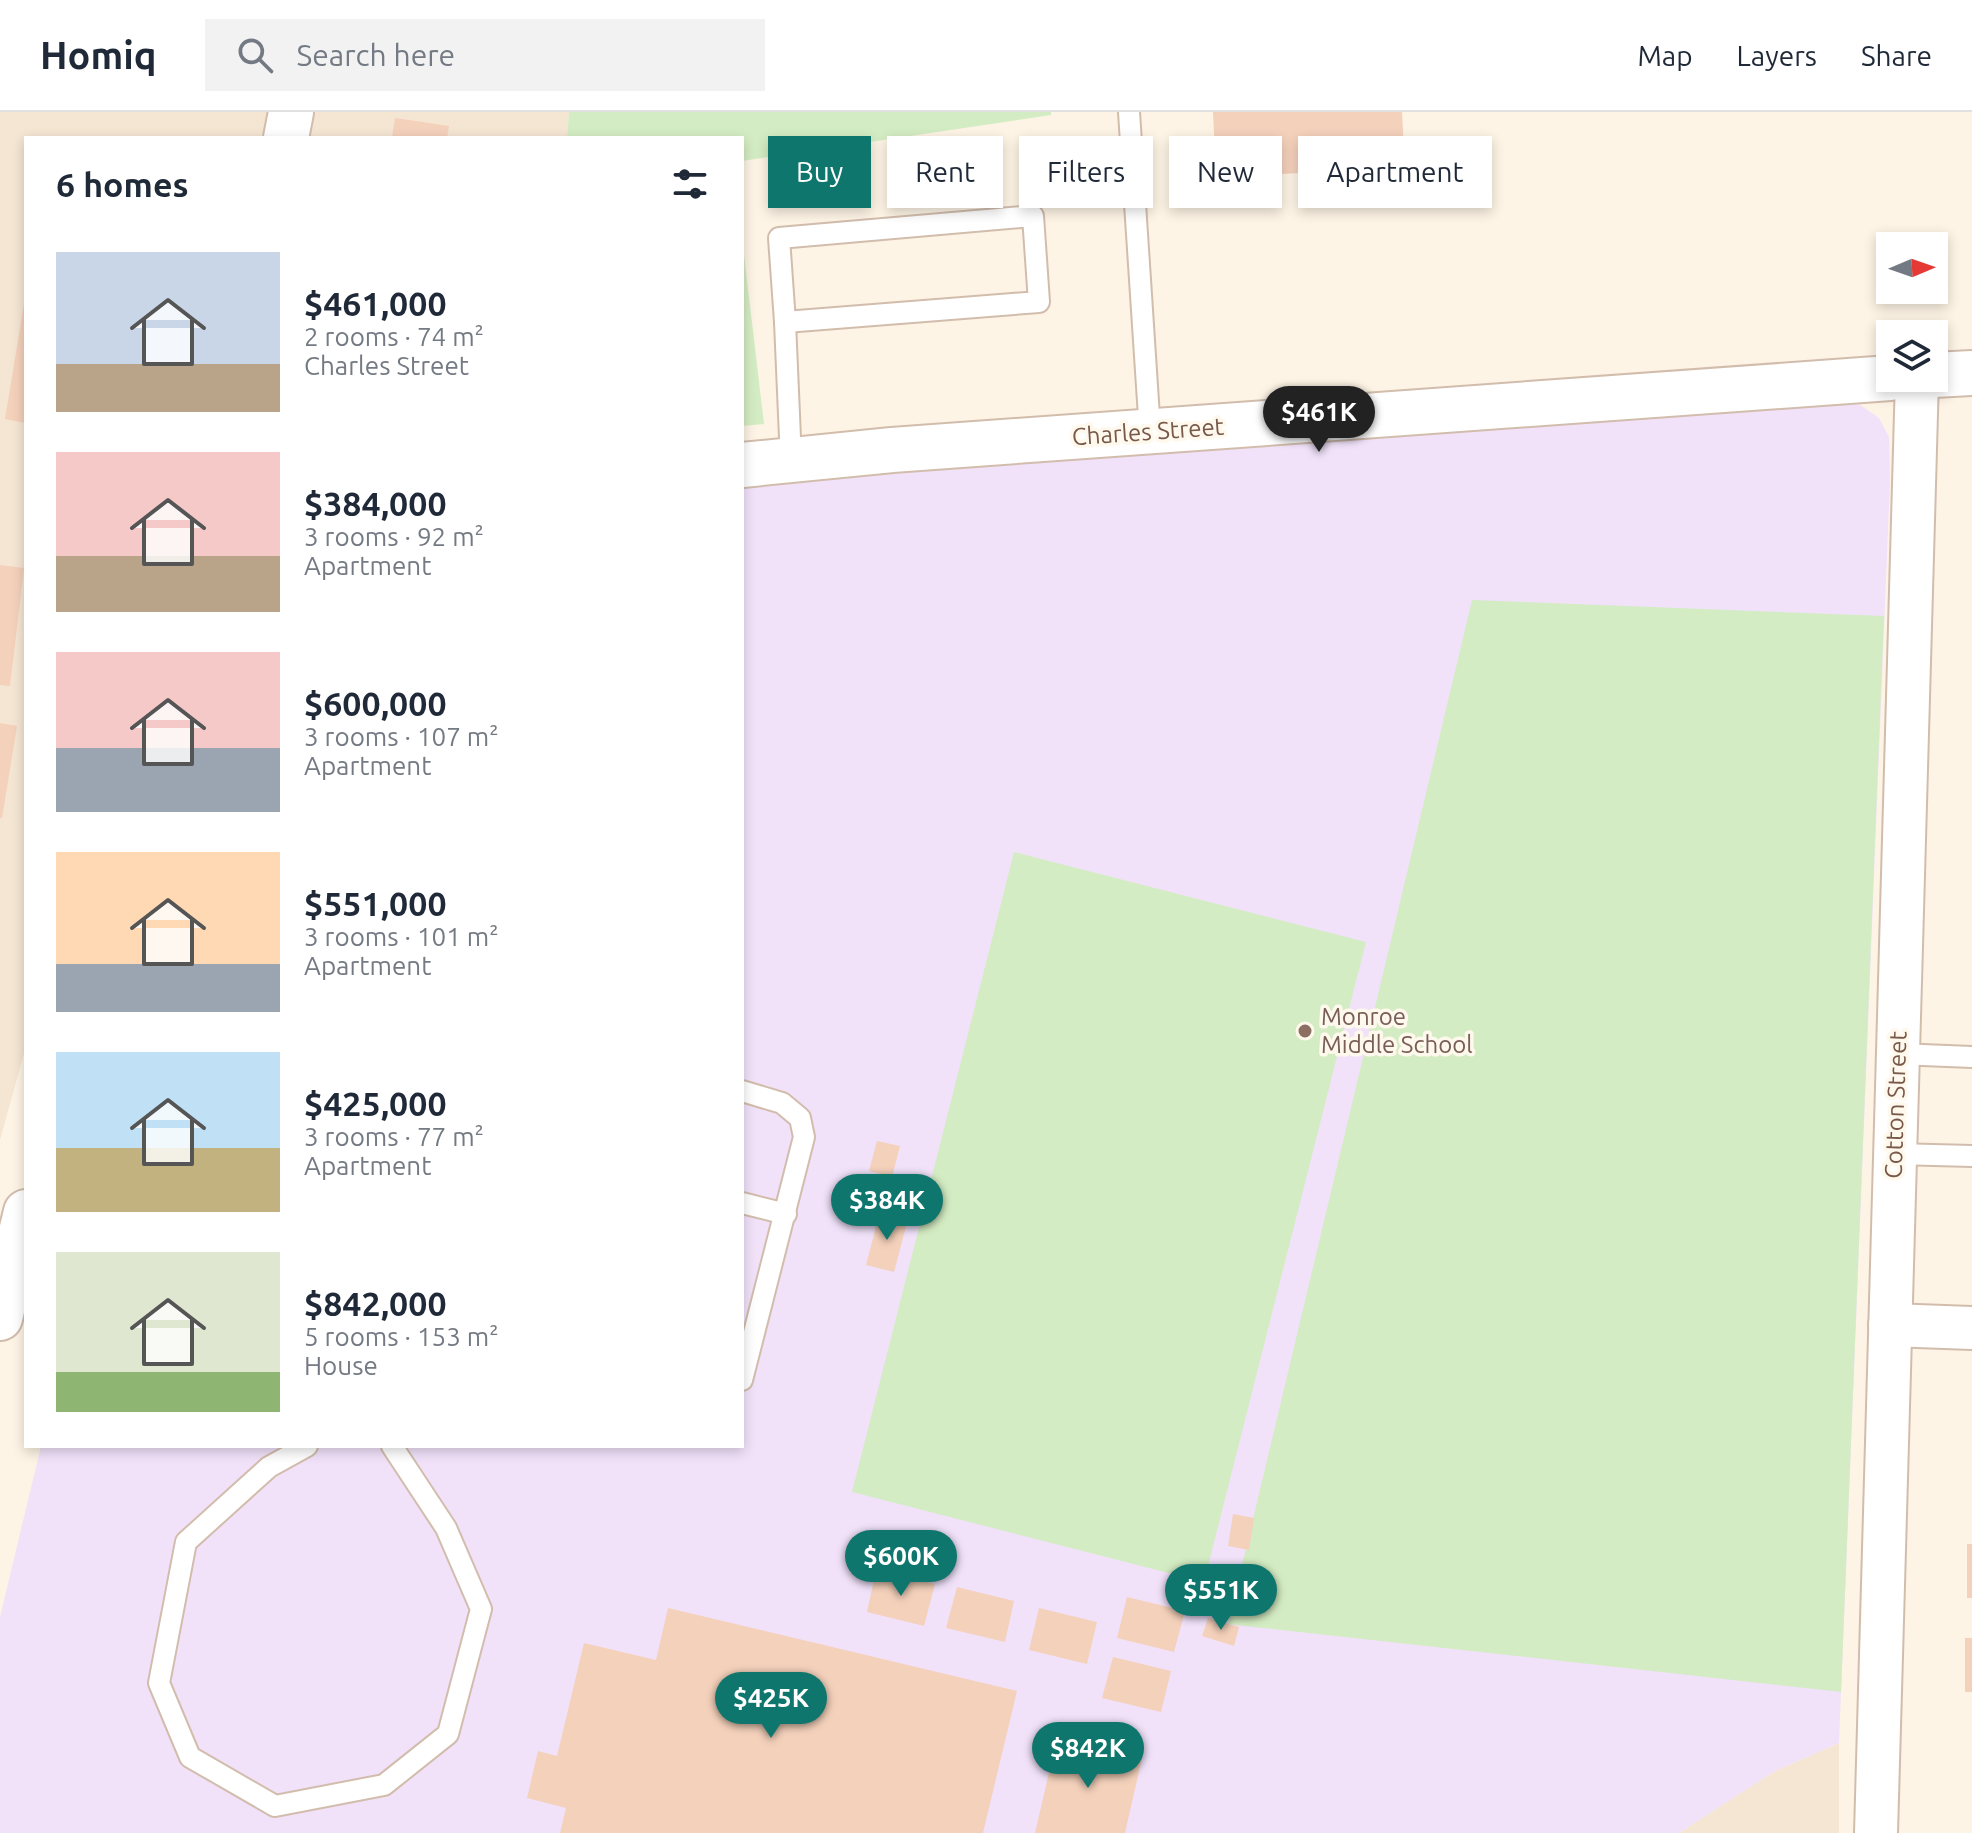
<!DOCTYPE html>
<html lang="en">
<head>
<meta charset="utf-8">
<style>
  body { margin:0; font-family:Ubuntu,sans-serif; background:#f2f2f3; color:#1f2937; height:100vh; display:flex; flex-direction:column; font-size:30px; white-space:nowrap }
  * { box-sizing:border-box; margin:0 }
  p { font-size:26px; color:#747a83 }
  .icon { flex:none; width:44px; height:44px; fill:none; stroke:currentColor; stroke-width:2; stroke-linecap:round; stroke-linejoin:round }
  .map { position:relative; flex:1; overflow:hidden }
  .sheet { position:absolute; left:24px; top:24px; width:720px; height:1312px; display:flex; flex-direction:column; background:#fff; border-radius:0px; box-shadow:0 4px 12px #0003 }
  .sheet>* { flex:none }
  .guide { position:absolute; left:768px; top:24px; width:760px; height:72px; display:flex; gap:16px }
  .needle { width:52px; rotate:88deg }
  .tools { position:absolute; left:1876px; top:120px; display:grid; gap:16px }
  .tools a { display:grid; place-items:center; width:72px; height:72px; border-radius:0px; background:#fff; box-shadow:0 4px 12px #0003; font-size:40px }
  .price { position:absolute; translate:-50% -68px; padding:0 18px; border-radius:28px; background:#0f766e; color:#fff; font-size:26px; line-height:52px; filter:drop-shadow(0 2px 4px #0008) }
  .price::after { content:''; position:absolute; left:50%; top:48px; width:24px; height:18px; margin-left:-12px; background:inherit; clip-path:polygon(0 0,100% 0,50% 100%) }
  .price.selected { background:#222; color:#fff }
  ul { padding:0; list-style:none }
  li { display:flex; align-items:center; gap:24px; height:200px; padding:0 32px }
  li span { display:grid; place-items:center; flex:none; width:224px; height:160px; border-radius:0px; color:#555 }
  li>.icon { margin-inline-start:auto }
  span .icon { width:96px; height:96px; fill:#fffc; stroke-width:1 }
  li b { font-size:34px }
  h2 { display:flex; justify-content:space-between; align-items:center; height:96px; padding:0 32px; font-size:34px }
  .chip { padding:0 28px; border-radius:0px; background:#fff; box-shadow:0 4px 12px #0003; font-size:28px; line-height:72px }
  .chip.selected { background:#0f766e; color:#fff }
  header { display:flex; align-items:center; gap:48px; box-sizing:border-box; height:112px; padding:0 40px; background:#fff; border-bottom:2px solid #e0e1e3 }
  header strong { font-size:38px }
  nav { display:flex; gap:44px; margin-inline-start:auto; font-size:28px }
  .search { width:560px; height:72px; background:#f2f2f3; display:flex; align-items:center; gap:20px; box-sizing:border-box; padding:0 28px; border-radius:0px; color:#747a83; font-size:30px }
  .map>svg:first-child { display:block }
</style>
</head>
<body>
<header>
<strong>Homiq</strong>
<div class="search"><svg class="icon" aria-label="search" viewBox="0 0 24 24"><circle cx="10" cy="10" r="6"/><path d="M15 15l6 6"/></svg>Search here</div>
<nav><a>Map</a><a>Layers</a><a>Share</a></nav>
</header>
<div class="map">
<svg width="1972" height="1721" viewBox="0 0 1972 1721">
  <rect width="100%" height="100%" fill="#fdf4e5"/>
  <g fill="#f5e5d3">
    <path d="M0,0H569L567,26H26V934L0,1028Z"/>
    <path d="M1839,1631V1721H1679L1775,1659Z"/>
  </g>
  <path fill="#f1e2fa" d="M1830,290H1856L1879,306L1889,325L1890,369L1839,1631L1775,1659L1679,1721H0V1505L41,1334H742V372Z"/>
  <g fill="#d4ecc3">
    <path d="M569,0H1051V3L742,49V26H567Z"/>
    <path d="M742,126L764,312L742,314Z"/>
    <path d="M1472,488L1884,504L1841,1580L1228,1512Z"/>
    <path d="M1014,740L1366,830L1204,1470L852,1380Z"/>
  </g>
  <g fill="#f4d1bb">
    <path d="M1213,0H1402L1405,56L1216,65Z"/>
    <path d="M395,6L449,14L447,26H392Z"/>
    <path d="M24,192H26V311L5,307Z"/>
    <path d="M0,453L24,456L10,574L0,573Z"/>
    <path d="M0,611L17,614L2,706H0Z"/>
    <path d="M877,1029L900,1034L892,1065L869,1059Z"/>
    <path d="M880,1099L908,1107L894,1160L866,1153Z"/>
    <path d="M1233,1402L1254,1406L1249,1438L1228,1434Z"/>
    <rect x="1967" y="1432" width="5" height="54"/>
    <path d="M876,1458L935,1472L924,1514L867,1500Z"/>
    <path d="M957,1475L1014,1489L1005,1530L946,1516Z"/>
    <path d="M1127,1485L1185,1499L1174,1540L1117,1526Z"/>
    <path d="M668,1496L1017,1579L983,1721H560L566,1696L527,1686L538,1639L557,1644L584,1531L656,1548Z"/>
    <path d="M1039,1496L1097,1510L1087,1552L1029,1538Z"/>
    <path d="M1208,1506L1239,1515L1234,1534L1202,1524Z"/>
    <rect x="1965" y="1526" width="7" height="54"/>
    <path d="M1113,1545L1171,1559L1161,1600L1102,1586Z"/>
    <path d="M1057,1626L1142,1646L1125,1721H1035Z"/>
  </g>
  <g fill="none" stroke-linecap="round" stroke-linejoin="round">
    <g stroke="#d2bdad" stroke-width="24">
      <g id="service">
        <path d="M1129,0L1150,320"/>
        <path d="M1033,104L1039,190L785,210L779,126Z"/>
        <path d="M785,210L791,349"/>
        <path d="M1898,942L1972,945"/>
        <path d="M742,979L782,991L800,1006L804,1025L742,1268"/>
        <path d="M1895,1042L1972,1044"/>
        <path d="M742,1091L786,1102"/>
        <path d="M307,1334L269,1355L186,1430L159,1571L190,1645L275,1694L384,1673L448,1622L481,1497L446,1416L392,1334"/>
      </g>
    </g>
    <g stroke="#d2bdad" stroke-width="46">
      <g id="minor">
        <path d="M1890,1213L1972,1216"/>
        <path d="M1876,1721L1917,266"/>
      </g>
    </g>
    <g stroke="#d2bdad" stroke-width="48">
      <g id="tertiary">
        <path d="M286,26L291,0"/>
        <path d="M1934,263L1972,261"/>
        <path d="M742,353L892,338L1890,266"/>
        <path d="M0,1206L26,1100"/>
      </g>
    </g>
    <use href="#service" stroke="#fff" stroke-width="20"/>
    <use href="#minor" stroke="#fff" stroke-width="42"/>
    <use href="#tertiary" stroke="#fff" stroke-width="44"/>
  </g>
  <circle fill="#8d6e63" stroke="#fff8ed" stroke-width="3" cx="1305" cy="919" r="8"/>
  <g text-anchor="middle" stroke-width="7" stroke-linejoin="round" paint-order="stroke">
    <g font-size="24" fill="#785949" stroke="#fff8ed">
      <text transform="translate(1148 320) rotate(-4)" y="8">Charles Street</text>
      <text transform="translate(1896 993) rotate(-88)" y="8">Cotton Street</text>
    </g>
    <g font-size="24" fill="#785e54" stroke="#fff8ed" text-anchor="start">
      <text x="1321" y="913">Monroe<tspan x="1321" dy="28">Middle School</tspan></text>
    </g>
  </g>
</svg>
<div class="tools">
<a><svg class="needle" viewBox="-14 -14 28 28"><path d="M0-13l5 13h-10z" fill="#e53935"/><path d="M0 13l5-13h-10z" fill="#747a83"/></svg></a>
<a><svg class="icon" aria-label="layers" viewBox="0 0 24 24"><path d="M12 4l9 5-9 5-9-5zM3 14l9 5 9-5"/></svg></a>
</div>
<b class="price selected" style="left:1319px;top:342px">$461K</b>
<b class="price" style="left:887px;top:1130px">$384K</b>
<b class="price" style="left:901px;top:1486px">$600K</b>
<b class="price" style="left:1221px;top:1520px">$551K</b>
<b class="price" style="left:771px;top:1628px">$425K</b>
<b class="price" style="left:1088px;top:1678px">$842K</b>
<div class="guide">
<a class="chip selected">Buy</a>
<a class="chip">Rent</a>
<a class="chip">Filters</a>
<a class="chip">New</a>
<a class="chip">Apartment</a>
</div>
<section class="sheet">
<h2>6 homes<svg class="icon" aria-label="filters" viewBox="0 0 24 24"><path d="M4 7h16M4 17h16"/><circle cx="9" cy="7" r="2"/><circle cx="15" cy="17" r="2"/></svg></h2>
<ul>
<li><span style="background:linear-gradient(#c9d6e8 70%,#b9a48a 0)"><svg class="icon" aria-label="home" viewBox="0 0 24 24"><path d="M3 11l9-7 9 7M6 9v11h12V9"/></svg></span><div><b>$461,000</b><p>2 rooms · 74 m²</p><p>Charles Street</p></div></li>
<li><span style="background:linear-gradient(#f6c9c9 65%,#b9a48a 0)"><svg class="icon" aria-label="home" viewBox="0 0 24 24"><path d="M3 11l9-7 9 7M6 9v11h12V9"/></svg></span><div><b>$384,000</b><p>3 rooms · 92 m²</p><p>Apartment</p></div></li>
<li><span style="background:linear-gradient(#f6c9c9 60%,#9aa5b1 0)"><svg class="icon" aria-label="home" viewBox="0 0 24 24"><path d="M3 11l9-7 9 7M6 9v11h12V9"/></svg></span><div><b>$600,000</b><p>3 rooms · 107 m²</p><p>Apartment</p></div></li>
<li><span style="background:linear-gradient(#ffd9b3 70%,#9aa5b1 0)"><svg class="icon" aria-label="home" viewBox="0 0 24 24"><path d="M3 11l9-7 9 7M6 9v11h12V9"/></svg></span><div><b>$551,000</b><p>3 rooms · 101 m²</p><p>Apartment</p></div></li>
<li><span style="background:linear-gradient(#bfe0f5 60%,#c2b280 0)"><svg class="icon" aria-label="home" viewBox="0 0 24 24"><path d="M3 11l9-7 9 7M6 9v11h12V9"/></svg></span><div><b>$425,000</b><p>3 rooms · 77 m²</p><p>Apartment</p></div></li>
<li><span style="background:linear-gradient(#dfe7d0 75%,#8fb573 0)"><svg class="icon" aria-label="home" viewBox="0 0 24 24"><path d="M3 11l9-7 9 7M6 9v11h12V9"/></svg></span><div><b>$842,000</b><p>5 rooms · 153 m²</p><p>House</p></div></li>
</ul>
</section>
</div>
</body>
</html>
